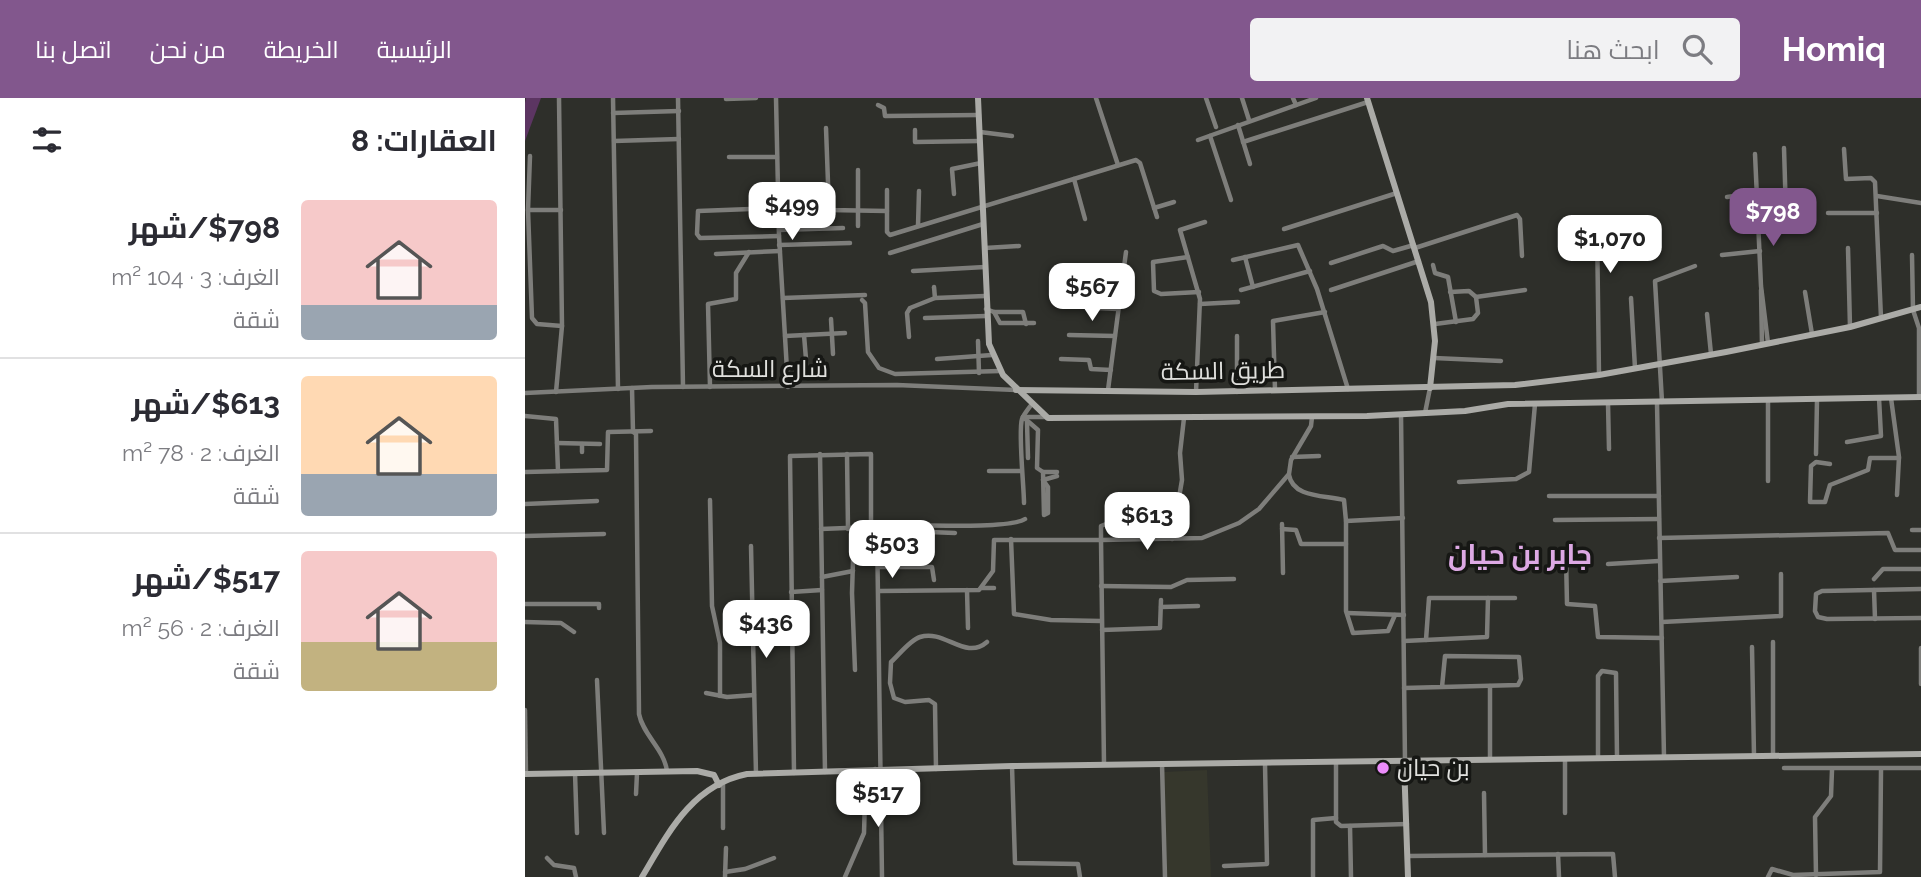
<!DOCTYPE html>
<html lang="ar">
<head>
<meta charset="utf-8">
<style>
  body { margin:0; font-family:Raleway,Cairo,sans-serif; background:#f2f2f3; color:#2b2b33; direction:rtl; height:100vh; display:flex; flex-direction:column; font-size:26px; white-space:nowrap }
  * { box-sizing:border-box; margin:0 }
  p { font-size:23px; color:#7c7c81 }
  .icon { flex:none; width:38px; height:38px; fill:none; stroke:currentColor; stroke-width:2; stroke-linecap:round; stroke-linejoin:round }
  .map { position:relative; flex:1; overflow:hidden; direction:ltr }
  .panel { display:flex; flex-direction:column; background:#fff; width:525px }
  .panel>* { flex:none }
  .price { position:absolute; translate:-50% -60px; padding:0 16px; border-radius:14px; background:#fff; color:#222; font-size:23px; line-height:46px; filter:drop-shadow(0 2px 4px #0008) }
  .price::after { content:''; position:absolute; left:50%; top:42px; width:21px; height:16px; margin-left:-10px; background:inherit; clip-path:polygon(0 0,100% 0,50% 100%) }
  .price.on { background:#82578d; color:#fff }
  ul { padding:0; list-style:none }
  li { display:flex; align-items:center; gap:21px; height:175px; padding:0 28px }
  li+li { border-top:2px solid #e1e1e2 }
  li span { display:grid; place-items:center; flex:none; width:196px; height:140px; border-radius:7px; color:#555 }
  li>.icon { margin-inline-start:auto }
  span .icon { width:84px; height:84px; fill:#fffc; stroke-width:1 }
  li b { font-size:30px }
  h2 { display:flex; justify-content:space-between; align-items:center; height:84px; padding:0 28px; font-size:30px }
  header { display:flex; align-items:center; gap:42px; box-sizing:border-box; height:98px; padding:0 35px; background:#82578d; color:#fff }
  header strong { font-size:33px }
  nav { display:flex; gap:38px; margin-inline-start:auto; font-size:24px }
  .search { width:490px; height:63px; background:#f2f2f3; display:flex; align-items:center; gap:18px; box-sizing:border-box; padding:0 24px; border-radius:7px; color:#7c7c81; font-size:26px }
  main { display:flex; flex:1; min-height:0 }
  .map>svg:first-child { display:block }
</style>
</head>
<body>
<header>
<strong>Homiq</strong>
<div class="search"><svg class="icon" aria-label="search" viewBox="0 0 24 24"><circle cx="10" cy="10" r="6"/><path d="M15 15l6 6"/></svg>ابحث هنا</div>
<nav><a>الرئيسية</a><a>الخريطة</a><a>من نحن</a><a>اتصل بنا</a></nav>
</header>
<main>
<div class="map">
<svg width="1396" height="779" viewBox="0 0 1396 779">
  <rect width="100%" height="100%" fill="#2e2f2a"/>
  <path fill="#36372c" d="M682,672L686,779H642L639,674Z"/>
  <path fill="#5c3562" d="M1,0H16L0,43V5Z"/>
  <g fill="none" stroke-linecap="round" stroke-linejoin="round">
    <g stroke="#7e7e7b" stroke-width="4.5">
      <path d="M88,0L93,291"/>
      <path d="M153,0L158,289"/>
      <path d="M251,0L254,138L263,289"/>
      <path d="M571,0L593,67"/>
      <path d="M681,0L691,29"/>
      <path d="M717,0L724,22"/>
      <path d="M768,0L771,7"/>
      <path d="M201,1L231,0"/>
      <path d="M353,7L359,10L360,18L454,17"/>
      <path d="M88,15L154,13"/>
      <path d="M713,27L725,66"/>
      <path d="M301,30L304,112L362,113"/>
      <path d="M390,32V44L455,43"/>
      <path d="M455,34L487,38"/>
      <path d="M685,38L706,102"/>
      <path d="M673,42L791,0"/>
      <path d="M89,43L154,41"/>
      <path d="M718,44L843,4"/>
      <path d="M1319,51L1321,81L1346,80L1350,84L1356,220"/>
      <path d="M1230,56L1236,188L1243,245"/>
      <path d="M5,58L3,112L7,220L12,226L37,228"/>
      <path d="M204,59H252"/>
      <path d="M333,72V128"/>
      <path d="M549,81L560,121"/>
      <path d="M362,92V134L365,137L611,62L615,65L632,119"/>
      <path d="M253,96L304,94"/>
      <path d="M429,96L427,71L456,65"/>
      <path d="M1352,98L1396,105"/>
      <path d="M1202,99L1231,95"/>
      <path d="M253,110L173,113L172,136L175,140L254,138"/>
      <path d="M629,110L649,104"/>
      <path d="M3,112H36"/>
      <path d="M1303,115H1352"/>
      <path d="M271,119L296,118L304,112"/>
      <path d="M1233,122L1256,120L1261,116L1259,50"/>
      <path d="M1042,126L1072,128L1074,277"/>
      <path d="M393,128L394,93"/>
      <path d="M759,131L872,95"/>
      <path d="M254,132L318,130"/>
      <path d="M254,147L325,145"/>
      <path d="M460,150L494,148"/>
      <path d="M890,150L992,117L995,121L997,158"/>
      <path d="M1323,150L1325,229"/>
      <path d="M365,155L458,126"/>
      <path d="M191,156L255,153"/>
      <path d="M1197,157L1235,153"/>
      <path d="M1387,157L1388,212L1394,230V299"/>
      <path d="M663,159L628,164L629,193L636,196L674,194"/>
      <path d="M720,159L728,189"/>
      <path d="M708,162L773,147L792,191L823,291"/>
      <path d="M806,165L858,148L868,153L889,147"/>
      <path d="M908,167L910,175L923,179L931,224"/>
      <path d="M388,173L460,169"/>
      <path d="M409,189L410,200"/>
      <path d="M716,192L785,173"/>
      <path d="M806,192L894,163"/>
      <path d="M1236,192L1237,247"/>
      <path d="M925,194L944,193L951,199"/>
      <path d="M1280,194L1287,236"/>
      <path d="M258,200L340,197"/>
      <path d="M1106,200L1110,270"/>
      <path d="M337,202L340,205L343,254L354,270L370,276L475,273"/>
      <path d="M675,206L713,204"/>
      <path d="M570,210L593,211"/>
      <path d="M461,211L469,214H498L501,226"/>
      <path d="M469,214L475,225H509"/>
      <path d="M1182,216L1186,256"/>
      <path d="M400,220L461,218"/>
      <path d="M306,221L308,256"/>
      <path d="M910,226L948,221L953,215L951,199L1000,192"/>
      <path d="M279,237L282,273"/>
      <path d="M544,237L590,238"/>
      <path d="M260,238L320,235"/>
      <path d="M712,238V294"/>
      <path d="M384,239L382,215L385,210L410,200L460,198"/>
      <path d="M453,243L454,275"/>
      <path d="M909,260L976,263"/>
      <path d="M412,261L467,257"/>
      <path d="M536,261L564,262L566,271L586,272"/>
      <path d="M185,289L183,206L211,201V175L224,154"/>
      <path d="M107,290L108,334L111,336L114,616C118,637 139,651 142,673"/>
      <path d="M583,292L601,154"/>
      <path d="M750,292L748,223L800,214"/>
      <path d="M31,294L37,228L34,0"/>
      <path d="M671,294L675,201L655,132L680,124"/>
      <path d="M0,295L127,289L372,287L491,292"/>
      <path d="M1366,300L1374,359L1372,397"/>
      <path d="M1137,304L1130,183L1170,168"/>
      <path d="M1083,305L1084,351"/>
      <path d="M1132,305L1139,659"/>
      <path d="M900,315L905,290"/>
      <path d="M876,316L880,663"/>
      <path d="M0,318L31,321L33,373"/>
      <path d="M498,319L513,332L512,370L518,374L519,417L523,415V389L518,382L532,378"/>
      <path d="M498,319H521"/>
      <path d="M502,324L503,360"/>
      <path d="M1322,344L1356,338L1354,300"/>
      <path d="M32,345L75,346"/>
      <path d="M57,346V354"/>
      <path d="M295,356L300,674"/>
      <path d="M322,356L323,431"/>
      <path d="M1291,356L1292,302"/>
      <path d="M767,359L794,358"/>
      <path d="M1305,366L1291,364L1286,368L1285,404H1300L1305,387L1343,372L1345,360H1374"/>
      <path d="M464,373H496"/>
      <path d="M0,374L82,372L83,334L126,333"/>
      <path d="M518,374H532"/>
      <path d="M764,377C768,400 800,397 819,402L821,423L878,420"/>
      <path d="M1243,383V302"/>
      <path d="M934,384L991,381L1004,374L1010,306"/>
      <path d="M1024,398H1134"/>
      <path d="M185,402L187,508L195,545V598"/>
      <path d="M499,405C499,389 493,333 497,321C499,316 504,310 507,306"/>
      <path d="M0,406L72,403"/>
      <path d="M1030,422L1134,421"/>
      <path d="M821,423V513L828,535L863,533L870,517"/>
      <path d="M757,426L758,475"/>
      <path d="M329,431L327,495L330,572"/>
      <path d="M757,431L771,432L776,446H821"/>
      <path d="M352,432L430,435"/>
      <path d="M1387,432H1396"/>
      <path d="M0,438L79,436"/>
      <path d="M1134,440L1363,435L1370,452H1396"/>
      <path d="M486,441L489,516L526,522L576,523"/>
      <path d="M647,441L657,382L655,355L659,320"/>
      <path d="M226,448L231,676"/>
      <path d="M1041,458L1042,506L1070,508L1073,539L1137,540"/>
      <path d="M1083,466L1134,463"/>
      <path d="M354,469H407L409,482"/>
      <path d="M297,479L328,473"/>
      <path d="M1349,481L1358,471H1396"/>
      <path d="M1135,483L1212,479"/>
      <path d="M576,488L646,489L662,482L709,481"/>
      <path d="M456,490H469"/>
      <path d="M1396,491L1297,493L1291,496L1290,513L1293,519L1302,521L1396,520"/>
      <path d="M442,492L443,530"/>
      <path d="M1349,492L1350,521"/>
      <path d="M354,493L454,492L468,473L469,442H576V428L581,426L650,424"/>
      <path d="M266,494L297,492"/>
      <path d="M0,506H74V510"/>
      <path d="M636,509L673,508"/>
      <path d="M822,515L879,517"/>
      <path d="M0,524L36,525L49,534"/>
      <path d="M1137,524L1256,518V476"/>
      <path d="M577,532L635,530L636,502"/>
      <path d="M901,542L904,500H990"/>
      <path d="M879,543L962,539L963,500"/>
      <path d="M1227,549L1229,658"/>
      <path d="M1396,550V586"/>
      <path d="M72,582L79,735"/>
      <path d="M965,588V662"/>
      <path d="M879,590L993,587L996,581L994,559L920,558L917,589"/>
      <path d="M181,595L202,599L229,597"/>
      <path d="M0,612L1,676"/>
      <path d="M1248,658V544"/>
      <path d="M1073,660V578L1077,573L1091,575L1092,659"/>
      <path d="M1040,661V715"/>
      <path d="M811,665V724L816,728L882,726"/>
      <path d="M579,666L576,442L677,440L714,425L734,411L764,376L766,362L786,328L787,319"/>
      <path d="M637,666L640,779"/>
      <path d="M487,668L490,765L553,766L555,779"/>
      <path d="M1259,670H1396"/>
      <path d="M411,671L410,606L404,602L380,604L369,600L365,585L366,564C374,557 385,542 395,539C420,531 440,563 462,544"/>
      <path d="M50,675L52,735"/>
      <path d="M269,675L265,358L346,356V429L296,431"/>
      <path d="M198,685V730"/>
      <path d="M959,695L960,757"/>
      <path d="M111,696L112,675"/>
      <path d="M825,728L826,779"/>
      <path d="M1033,756L1034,779"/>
      <path d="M883,758L1088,756L1090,779"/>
      <path d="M22,760L29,767L49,770L51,779"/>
      <path d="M699,768L742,766L740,666"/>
      <path d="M200,774L220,771L249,760"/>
      <path d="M1291,777L1290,719L1306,698L1307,672"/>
      <path d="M200,779L201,750"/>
      <path d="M320,779L339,735L340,701L350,671"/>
      <path d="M357,779L352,430L356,427C382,426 484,432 500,421"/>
      <path d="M788,779V722L811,720"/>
      <path d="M1243,779L1247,771L1268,777L1355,774L1356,672"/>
    </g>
    <g stroke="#ababa7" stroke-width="6">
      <path d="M453,0L464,246L478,277L523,320L842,318L940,313L983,306L1396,299"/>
      <path d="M842,0L906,204L910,243L905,290"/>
      <path d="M491,292L671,294L990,287L1074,277L1201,254L1325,229L1396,209"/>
      <path d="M879,664L883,779"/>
      <path d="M0,676L172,673L189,677L194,687"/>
      <path d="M117,779C143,735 167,687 222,676L487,668L1396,656"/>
    </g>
  </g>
  <circle fill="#ec8cfa" stroke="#161714" stroke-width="2.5" cx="858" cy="670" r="7"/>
  <g text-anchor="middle" stroke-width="7" stroke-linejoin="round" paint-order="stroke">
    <g font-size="24" fill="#e0e0dd" stroke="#161714">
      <text x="245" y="279">شارع السكة</text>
      <text transform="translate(698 273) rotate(-1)" y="8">طريق السكة</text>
    </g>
    <g font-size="24" fill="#e0e0dd" stroke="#161714" text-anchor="start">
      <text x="872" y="678">بن حيان</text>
    </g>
    <g font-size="28" font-weight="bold" fill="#dda9e4" stroke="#161714">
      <text x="995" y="466">جابر بن حيان</text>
    </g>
  </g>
</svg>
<b class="price" style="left:267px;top:144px">$499</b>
<b class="price on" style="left:1248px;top:150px">$798</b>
<b class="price" style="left:1085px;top:177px">$1,070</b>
<b class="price" style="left:567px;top:225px">$567</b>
<b class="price" style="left:622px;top:454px">$613</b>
<b class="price" style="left:367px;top:482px">$503</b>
<b class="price" style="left:241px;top:562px">$436</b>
<b class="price" style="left:353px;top:731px">$517</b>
</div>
<section class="panel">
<h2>العقارات: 8<svg class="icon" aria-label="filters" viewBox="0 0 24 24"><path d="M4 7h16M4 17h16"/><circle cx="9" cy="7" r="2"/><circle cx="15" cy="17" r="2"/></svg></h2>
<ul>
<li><span style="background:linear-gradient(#f6c9c9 75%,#9aa5b1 0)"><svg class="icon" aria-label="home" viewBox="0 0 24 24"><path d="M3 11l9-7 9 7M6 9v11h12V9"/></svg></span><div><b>$798/شهر</b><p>الغرف: 3 · 104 m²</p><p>شقة</p></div></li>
<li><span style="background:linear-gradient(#ffd9b3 70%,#9aa5b1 0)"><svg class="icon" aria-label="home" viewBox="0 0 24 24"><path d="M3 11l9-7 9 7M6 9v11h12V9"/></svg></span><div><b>$613/شهر</b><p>الغرف: 2 · 78 m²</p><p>شقة</p></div></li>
<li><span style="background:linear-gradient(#f6c9c9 65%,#c2b280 0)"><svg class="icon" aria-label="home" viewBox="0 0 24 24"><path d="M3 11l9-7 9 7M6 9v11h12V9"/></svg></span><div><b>$517/شهر</b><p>الغرف: 2 · 56 m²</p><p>شقة</p></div></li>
</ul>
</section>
</main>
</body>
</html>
